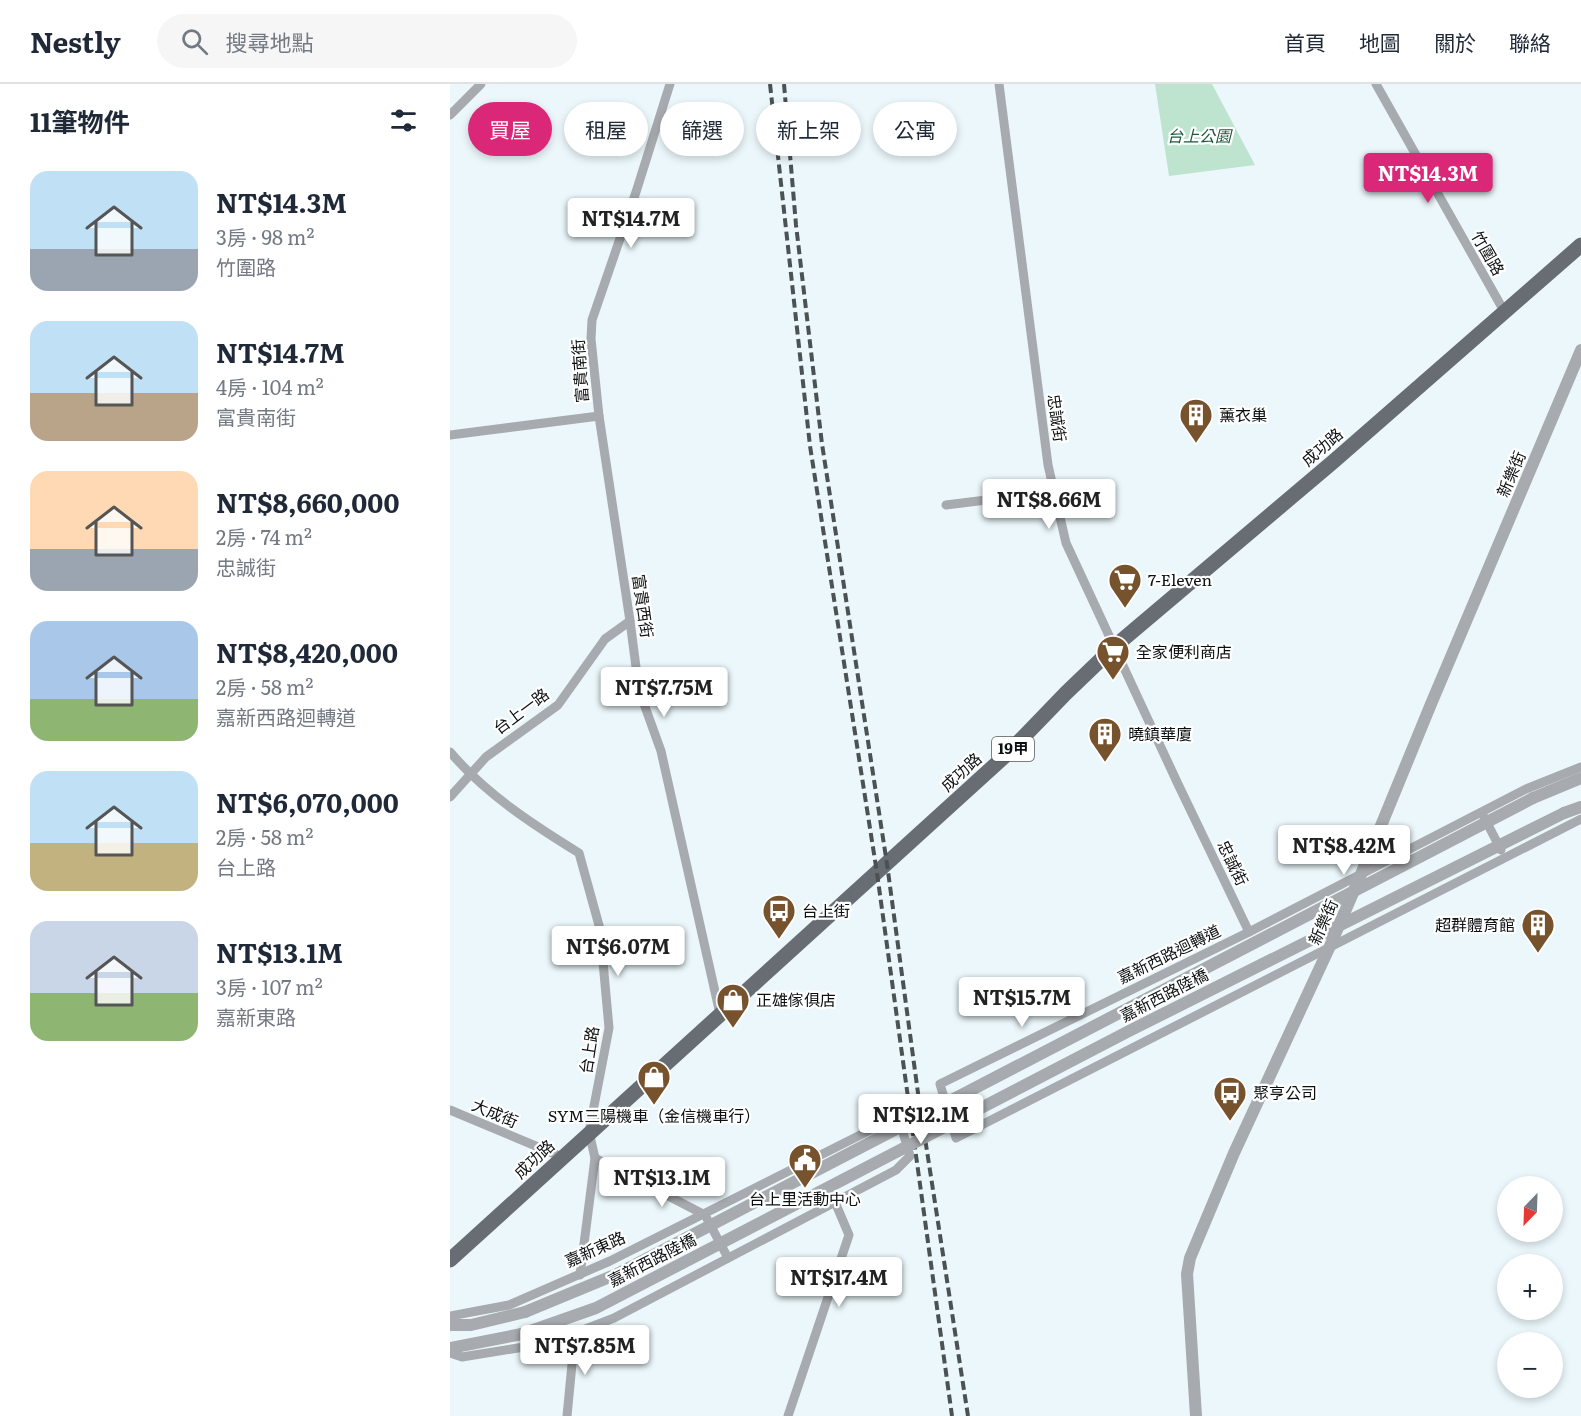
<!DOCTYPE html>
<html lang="zh-TW">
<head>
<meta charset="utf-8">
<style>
  body { margin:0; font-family:Literata,"Noto Sans TC",serif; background:#f6f6f7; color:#1f2937; height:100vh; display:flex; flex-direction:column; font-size:22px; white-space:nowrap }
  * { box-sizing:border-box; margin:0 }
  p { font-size:20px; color:#747a83 }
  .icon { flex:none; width:33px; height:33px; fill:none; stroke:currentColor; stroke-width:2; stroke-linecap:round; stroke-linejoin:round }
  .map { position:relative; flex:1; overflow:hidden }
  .side { display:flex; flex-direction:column; background:#fff; width:450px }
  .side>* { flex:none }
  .top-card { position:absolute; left:18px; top:18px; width:570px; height:54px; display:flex; gap:12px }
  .needle { width:39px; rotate:203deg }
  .fabs { position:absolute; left:1047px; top:1092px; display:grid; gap:12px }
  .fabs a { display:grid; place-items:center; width:66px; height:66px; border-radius:50%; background:#fff; box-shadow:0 3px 9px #0003; font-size:30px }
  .price { position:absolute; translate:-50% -51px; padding:0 14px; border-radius:6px; background:#fff; color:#222; font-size:20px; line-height:39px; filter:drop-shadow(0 2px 3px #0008) }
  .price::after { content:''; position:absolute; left:50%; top:36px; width:18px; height:14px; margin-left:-9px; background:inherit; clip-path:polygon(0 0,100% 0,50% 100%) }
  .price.active { background:#db2777; color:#fff }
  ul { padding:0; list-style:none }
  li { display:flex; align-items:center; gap:18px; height:150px; padding:0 30px }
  li span { display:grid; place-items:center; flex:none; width:168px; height:120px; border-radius:18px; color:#555 }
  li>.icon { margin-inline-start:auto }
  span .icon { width:72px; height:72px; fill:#fffc; stroke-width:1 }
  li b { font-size:26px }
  h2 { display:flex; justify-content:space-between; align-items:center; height:72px; padding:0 30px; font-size:26px }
  .tag { padding:0 21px; border-radius:27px; background:#fff; box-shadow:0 3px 9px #0003; font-size:21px; line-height:54px }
  .tag.active { background:#db2777; color:#fff }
  header { display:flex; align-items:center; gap:36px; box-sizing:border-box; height:84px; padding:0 30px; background:#fff; border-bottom:2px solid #e0e1e3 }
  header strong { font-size:28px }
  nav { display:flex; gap:33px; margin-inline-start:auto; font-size:21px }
  .search { width:420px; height:54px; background:#f6f6f7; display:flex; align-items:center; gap:15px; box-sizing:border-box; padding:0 21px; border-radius:33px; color:#747a83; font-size:22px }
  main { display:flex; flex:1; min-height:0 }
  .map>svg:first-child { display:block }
</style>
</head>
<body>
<header>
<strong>Nestly</strong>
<div class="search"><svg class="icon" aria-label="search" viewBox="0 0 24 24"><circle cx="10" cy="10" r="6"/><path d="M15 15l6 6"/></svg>搜尋地點</div>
<nav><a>首頁</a><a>地圖</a><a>關於</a><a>聯絡</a></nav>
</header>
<main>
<section class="side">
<h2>11筆物件<svg class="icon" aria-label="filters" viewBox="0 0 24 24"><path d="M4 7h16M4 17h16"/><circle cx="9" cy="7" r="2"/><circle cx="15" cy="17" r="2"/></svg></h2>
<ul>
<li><span style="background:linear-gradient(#bfe0f5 65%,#9aa5b1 0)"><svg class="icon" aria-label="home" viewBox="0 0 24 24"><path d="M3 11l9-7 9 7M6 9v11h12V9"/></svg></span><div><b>NT$14.3M</b><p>3房 · 98 m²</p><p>竹圍路</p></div></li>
<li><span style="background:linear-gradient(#bfe0f5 60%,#b9a48a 0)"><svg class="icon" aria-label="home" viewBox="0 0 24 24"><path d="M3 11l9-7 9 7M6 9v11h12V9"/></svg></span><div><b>NT$14.7M</b><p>4房 · 104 m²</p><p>富貴南街</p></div></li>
<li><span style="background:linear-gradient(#ffd9b3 65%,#9aa5b1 0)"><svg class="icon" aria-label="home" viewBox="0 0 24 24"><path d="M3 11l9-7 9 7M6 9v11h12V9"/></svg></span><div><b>NT$8,660,000</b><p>2房 · 74 m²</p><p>忠誠街</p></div></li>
<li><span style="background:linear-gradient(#a9c7e8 65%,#8fb573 0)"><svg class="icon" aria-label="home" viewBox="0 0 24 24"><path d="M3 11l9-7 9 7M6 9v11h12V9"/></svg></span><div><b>NT$8,420,000</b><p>2房 · 58 m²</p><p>嘉新西路迴轉道</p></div></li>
<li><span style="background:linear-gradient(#bfe0f5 60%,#c2b280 0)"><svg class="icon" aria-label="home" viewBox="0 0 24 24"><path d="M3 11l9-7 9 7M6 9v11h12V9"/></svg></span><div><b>NT$6,070,000</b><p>2房 · 58 m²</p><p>台上路</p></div></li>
<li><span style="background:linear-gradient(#c9d6e8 60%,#8fb573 0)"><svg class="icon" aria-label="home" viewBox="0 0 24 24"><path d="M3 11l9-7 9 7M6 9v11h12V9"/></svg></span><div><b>NT$13.1M</b><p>3房 · 107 m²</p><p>嘉新東路</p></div></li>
</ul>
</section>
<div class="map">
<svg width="1131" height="1332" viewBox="0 0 1131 1332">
  <rect width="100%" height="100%" fill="#ebf7fb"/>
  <path fill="#bee3cf" d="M705,0H762L805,81L719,92Z"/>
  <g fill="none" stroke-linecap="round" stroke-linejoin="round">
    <g stroke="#a7aaae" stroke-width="9">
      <path d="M220,0L186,108L142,236L141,255L149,332L180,537L189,606L211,667L270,930"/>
      <path d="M549,0L598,381L616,459L727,698L799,848"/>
      <path d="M926,0L1054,227"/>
      <path d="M0,31L31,0"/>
      <path d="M0,351L149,332"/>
      <path d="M496,421L560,413"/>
      <path d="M0,668C36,710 82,740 129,769L150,845L159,944L139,1048L145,1074L130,1191"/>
      <path d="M1131,683L1076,705L799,848L490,1000L506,1054L1131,735"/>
      <path d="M0,713L36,673L108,621L155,555L180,537"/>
      <path d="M1034,733L1051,766"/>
      <path d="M0,1026L112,1073"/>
      <path d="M145,1074L255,1131L278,1174"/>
      <path d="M0,1232L59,1221L160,1177L448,1032L460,1072L446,1086L164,1234L125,1249L74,1263L12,1273L0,1269"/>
      <path d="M117,1332L125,1249"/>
      <path d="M338,1332L399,1151L385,1118"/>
    </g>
    <g stroke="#a7aaae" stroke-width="12">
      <path d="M1083,714L1131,694"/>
      <path d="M1114,729L1131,723"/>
      <path d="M0,1241H21L75,1228"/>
      <path d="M0,1264L72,1250"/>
      <path d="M746,1332L737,1190L740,1174L784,1069L880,862L912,788L981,620L1131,266"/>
    </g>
    <path stroke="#686d73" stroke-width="15" d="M0,1176L556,671L616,609L664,563L884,377L1131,161"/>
    <g stroke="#4b5253" stroke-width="4" stroke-dasharray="9 4.5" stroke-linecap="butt">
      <path d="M320,0L360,362L427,789L502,1332"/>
      <path d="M334,0L346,141L372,360L437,780L468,1009L518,1332"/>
    </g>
    <g stroke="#a7aaae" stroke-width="12">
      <path d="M75,1228L167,1190L1083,714"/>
      <path d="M72,1250L146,1224L679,947L1114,729"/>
    </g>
  </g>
  <defs>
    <g id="building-pin" transform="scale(1.725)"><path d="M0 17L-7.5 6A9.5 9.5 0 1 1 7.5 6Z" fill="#77532d" stroke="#fff"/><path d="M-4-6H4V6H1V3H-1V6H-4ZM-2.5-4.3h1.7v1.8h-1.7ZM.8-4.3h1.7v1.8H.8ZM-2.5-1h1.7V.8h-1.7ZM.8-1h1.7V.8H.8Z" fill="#fff"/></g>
    <g id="supermarket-pin" transform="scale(1.725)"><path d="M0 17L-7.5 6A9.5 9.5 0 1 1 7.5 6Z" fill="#77532d" stroke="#fff"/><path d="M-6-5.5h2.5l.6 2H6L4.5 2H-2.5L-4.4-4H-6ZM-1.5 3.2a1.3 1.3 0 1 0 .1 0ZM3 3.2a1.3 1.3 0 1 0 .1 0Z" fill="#fff"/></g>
    <g id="bus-pin" transform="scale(1.725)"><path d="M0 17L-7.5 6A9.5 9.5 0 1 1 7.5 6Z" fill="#77532d" stroke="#fff"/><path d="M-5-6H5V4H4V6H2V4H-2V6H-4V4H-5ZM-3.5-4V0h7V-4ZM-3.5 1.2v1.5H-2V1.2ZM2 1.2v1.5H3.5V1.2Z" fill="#fff"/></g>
    <g id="shop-pin" transform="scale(1.725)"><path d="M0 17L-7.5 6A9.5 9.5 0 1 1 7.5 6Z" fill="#77532d" stroke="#fff"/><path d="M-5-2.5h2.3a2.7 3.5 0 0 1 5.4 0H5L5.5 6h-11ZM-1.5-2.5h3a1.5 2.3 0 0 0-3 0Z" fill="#fff"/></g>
    <g id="civic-pin" transform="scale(1.725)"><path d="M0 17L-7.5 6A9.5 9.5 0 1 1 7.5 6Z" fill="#77532d" stroke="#fff"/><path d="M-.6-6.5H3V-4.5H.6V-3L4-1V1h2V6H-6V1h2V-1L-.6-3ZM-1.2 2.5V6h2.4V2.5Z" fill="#fff"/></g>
  </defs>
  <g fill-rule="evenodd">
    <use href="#building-pin" x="746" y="331"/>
    <use href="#supermarket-pin" x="675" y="496"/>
    <use href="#supermarket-pin" x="663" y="568"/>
    <use href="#building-pin" x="655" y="650"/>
    <use href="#bus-pin" x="329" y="827"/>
    <use href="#building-pin" x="1088" y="841"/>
    <use href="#shop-pin" x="283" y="916"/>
    <use href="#shop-pin" x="204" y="993"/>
    <use href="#bus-pin" x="780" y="1009"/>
    <use href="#civic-pin" x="355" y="1076"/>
  </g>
  <g text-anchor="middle" stroke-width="4.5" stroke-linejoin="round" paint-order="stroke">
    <rect fill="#fff" stroke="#555858" stroke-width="1.5" x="542" y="653" width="42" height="24" rx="4.5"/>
    <g font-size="15" font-weight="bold" fill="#0c1011">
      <text x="563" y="670">19甲</text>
    </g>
    <g font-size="16" font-style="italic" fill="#1c563d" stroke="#fff">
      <text x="749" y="58">台上公園</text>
    </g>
    <g font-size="16" fill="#0c1011" stroke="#fff">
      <text transform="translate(1038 169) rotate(60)" y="6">竹圍路</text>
      <text transform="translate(130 287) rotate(-94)" y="6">富貴南街</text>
      <text transform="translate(607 334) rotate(82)" y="6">忠誠街</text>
      <text transform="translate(872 363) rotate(-41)" y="6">成功路</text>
      <text transform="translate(1061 390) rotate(-67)" y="6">新樂街</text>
      <text transform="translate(193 522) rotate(82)" y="6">富貴西街</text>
      <text transform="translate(71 627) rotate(-37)" y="6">台上一路</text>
      <text transform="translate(511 688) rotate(-42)" y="6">成功路</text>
      <text transform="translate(783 779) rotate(64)" y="6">忠誠街</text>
      <text transform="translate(873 838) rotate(-66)" y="6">新樂街</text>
      <text transform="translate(719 870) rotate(-26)" y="6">嘉新西路迴轉道</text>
      <text transform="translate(714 911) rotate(-27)" y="6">嘉新西路陸橋</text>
      <text transform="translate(139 966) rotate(-81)" y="6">台上路</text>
      <text transform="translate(45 1029) rotate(23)" y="6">大成街</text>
      <text transform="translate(84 1075) rotate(-43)" y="6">成功路</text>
      <text transform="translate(145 1165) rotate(-24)" y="6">嘉新東路</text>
      <text transform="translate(202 1176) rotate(-27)" y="6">嘉新西路陸橋</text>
    </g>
    <g font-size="16" fill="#0c1011" stroke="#fff" text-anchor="start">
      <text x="769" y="337">薰衣巢</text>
      <text x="698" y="502">7-Eleven</text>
      <text x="686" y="574">全家便利商店</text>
      <text x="678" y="656">曉鎮華廈</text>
      <text x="352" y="833">台上街</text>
      <text x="1065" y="847" text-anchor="end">超群體育館</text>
      <text x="306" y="922">正雄傢俱店</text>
      <text x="803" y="1015">聚亨公司</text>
      <text x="204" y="1038" text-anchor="middle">SYM三陽機車（金信機車行）</text>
      <text x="355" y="1121" text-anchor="middle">台上里活動中心</text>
    </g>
  </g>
</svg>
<div class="fabs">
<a><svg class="needle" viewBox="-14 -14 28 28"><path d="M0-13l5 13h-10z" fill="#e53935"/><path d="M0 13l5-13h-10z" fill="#747a83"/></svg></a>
<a>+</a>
<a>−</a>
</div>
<b class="price active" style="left:978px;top:120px">NT$14.3M</b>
<b class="price" style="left:181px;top:165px">NT$14.7M</b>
<b class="price" style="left:599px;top:446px">NT$8.66M</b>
<b class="price" style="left:214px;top:634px">NT$7.75M</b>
<b class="price" style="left:894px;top:792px">NT$8.42M</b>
<b class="price" style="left:168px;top:893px">NT$6.07M</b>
<b class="price" style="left:572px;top:944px">NT$15.7M</b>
<b class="price" style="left:471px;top:1061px">NT$12.1M</b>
<b class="price" style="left:212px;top:1124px">NT$13.1M</b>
<b class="price" style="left:389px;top:1224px">NT$17.4M</b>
<b class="price" style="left:135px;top:1292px">NT$7.85M</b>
<div class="top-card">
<a class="tag active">買屋</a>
<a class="tag">租屋</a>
<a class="tag">篩選</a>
<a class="tag">新上架</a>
<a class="tag">公寓</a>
</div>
</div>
</main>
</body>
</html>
